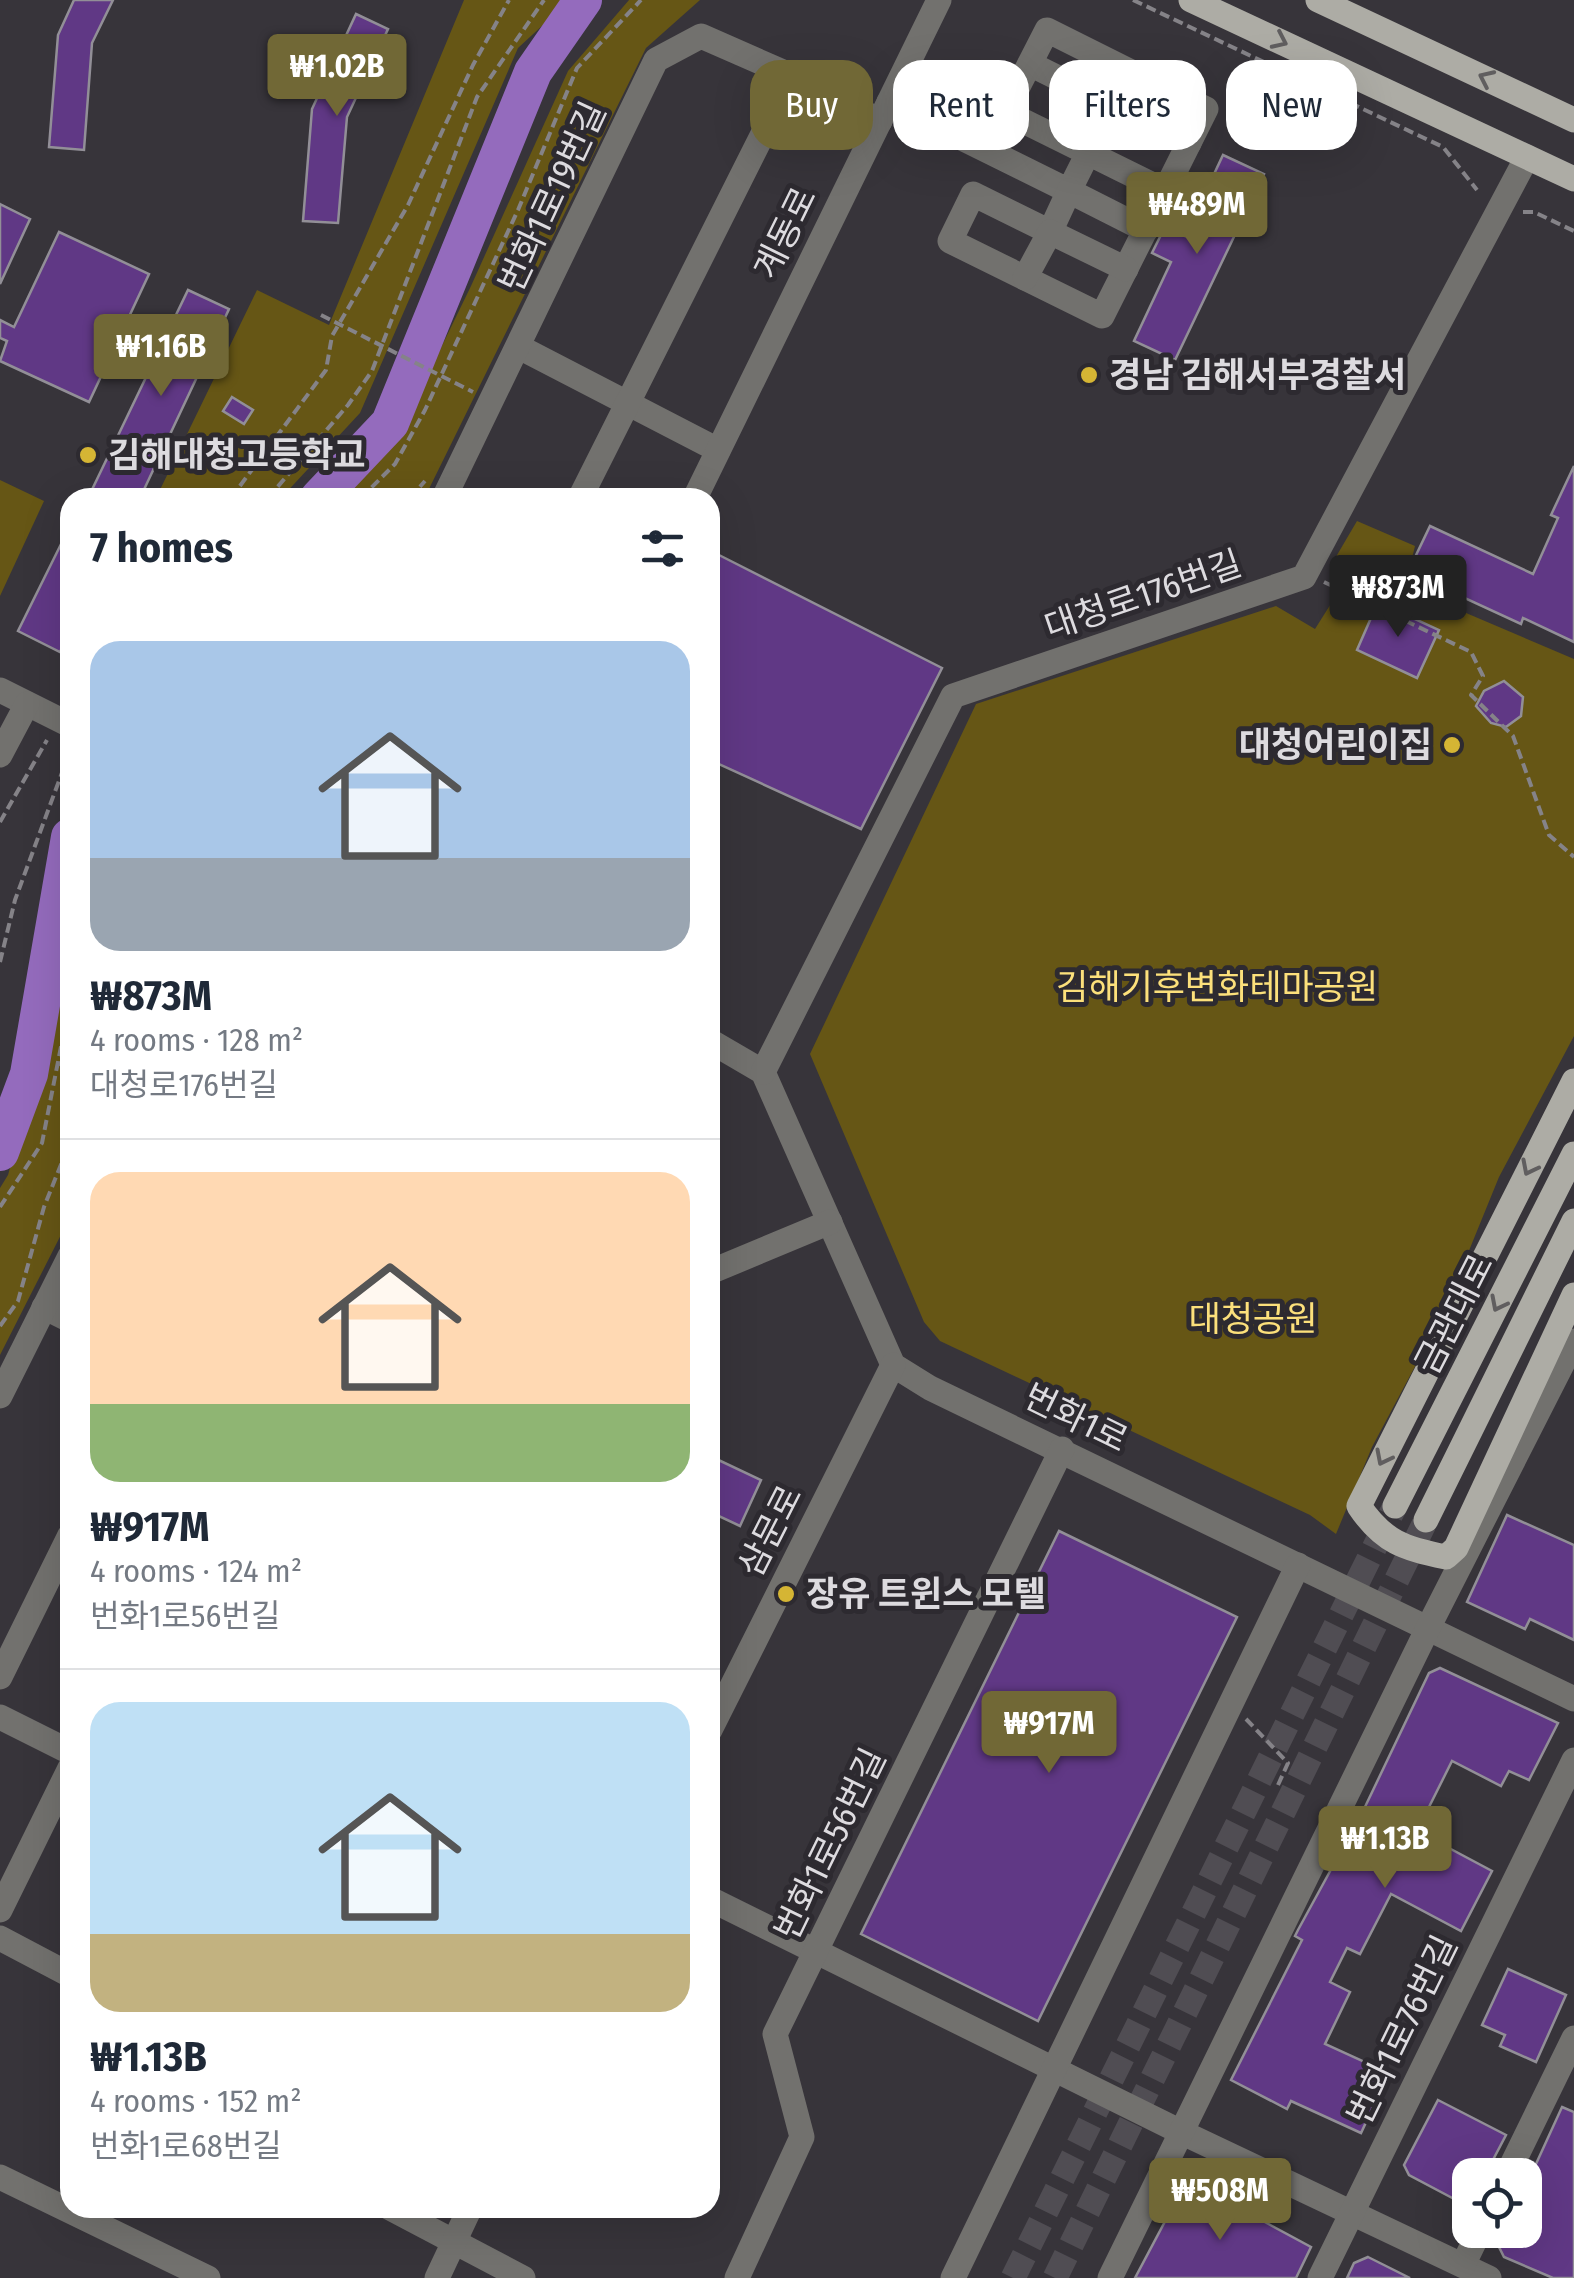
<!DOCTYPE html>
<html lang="en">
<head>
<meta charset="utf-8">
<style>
  body { margin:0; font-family:"Fira Sans Condensed","Noto Sans KR",sans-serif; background:#f2f2f3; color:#1f2937; height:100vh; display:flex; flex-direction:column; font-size:38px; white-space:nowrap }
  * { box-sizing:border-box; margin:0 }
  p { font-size:32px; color:#747a83 }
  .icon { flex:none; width:55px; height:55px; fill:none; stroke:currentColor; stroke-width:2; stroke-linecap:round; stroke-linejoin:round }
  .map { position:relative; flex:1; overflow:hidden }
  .side { position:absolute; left:60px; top:488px; width:660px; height:1730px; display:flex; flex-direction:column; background:#fff; border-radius:30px; box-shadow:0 10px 40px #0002 }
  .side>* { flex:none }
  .guide { position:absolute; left:750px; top:60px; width:672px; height:90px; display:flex; gap:20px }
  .controls { position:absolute; left:1452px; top:2158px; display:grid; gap:20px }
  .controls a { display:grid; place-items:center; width:90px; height:90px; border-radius:20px; background:#fff; box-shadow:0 10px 40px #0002; font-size:50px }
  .price { position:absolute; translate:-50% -85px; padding:0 22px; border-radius:10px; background:#716836; color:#fff; font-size:32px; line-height:65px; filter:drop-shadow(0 2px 5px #0008) }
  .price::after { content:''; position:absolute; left:50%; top:60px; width:30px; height:22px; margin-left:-15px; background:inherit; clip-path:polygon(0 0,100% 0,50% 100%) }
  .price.active { background:#222; color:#fff }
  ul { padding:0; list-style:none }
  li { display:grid; align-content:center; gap:20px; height:530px; padding:0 30px }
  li+li { border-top:2px solid #e0e1e3 }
  li span { display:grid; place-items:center; height:310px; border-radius:30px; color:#555 }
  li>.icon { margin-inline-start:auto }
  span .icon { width:180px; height:180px; fill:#fffc; stroke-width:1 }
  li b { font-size:42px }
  h2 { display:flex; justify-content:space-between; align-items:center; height:120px; padding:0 30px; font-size:42px }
  .tag { padding:0 35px; border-radius:30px; background:#fff; box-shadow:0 10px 40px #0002; font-size:35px; line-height:90px }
  .tag.active { background:#716836; color:#fff }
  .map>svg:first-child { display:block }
</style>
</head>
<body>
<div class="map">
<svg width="1574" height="2278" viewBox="0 0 1574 2278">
  <rect width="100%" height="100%" fill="#37343a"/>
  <g fill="#665615">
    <path d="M464,0H570L518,48L360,413L282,497L156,498L257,290L329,325Z"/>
    <path d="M629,0H700L646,48L425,497H338L398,436L471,286L568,71Z"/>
    <path d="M0,480L44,501L0,596Z"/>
    <path d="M1357,521L1415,546L1405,587L1574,659V1036L1499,1177L1444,1312L1372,1447L1336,1534L1310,1515L940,1341L924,1322L810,1054L976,704L1276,606L1315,629L1344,583L1330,567Z"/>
    <path d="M70,907V1217L0,1355V1188L8,1175L30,1097Z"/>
  </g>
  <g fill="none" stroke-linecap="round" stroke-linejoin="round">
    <g stroke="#946bbd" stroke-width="38">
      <path d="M319,498L390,423L533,72L583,0"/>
      <path d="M0,1152L29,1074L70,837"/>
    </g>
  </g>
  <g fill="#603885" stroke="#928f97" stroke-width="2.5">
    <path d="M74,0H113L92,43L84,150L49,147L58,35Z"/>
    <path d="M356,14L388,29L347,117L338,223L303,221L312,109Z"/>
    <path d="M1223,155L1264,174L1175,360L1134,341L1171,262L1152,253L1165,227L1185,236Z"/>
    <path d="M0,204L30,219L0,284Z"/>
    <path d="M59,232L149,274L89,402L0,361L7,341L0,338V320L14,327Z"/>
    <path d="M188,290L229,309L140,498H88Z"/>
    <path d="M232,397L253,410L244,424L223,411Z"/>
    <path d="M1574,466V642L1523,618L1521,624L1408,572L1430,526L1533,574L1558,518L1551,515Z"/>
    <path d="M70,526V631L60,652L18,631Z"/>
    <path d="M717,554L942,668L861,829L710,760V569Z"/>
    <path d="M1378,602L1439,630L1417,678L1357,650Z"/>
    <path d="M1504,681L1523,697L1521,716L1506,727L1491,723L1476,706L1484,691Z"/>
    <path d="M710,1456L761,1480L740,1526L710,1512Z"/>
    <path d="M1507,1515L1574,1545V1640L1530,1619L1525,1629L1467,1602Z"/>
    <path d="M1059,1531L1237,1617L1038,2021L861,1934Z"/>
    <path d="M1440,1668L1558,1723L1529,1780L1509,1771L1501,1786L1452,1761L1417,1831L1492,1871L1461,1931L1391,1894L1360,1954L1347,1948L1330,1982L1350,1992L1325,2044L1389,2073L1361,2133L1291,2101L1287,2109L1231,2080L1302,1940L1295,1936L1298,1930L1364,1809L1429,1673Z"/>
    <path d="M1508,1969L1566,1995L1536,2062L1500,2046L1505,2035L1482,2025Z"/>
    <path d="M1438,2100L1506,2135L1485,2175H1470V2199L1458,2201L1409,2175L1404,2165Z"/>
    <path d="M1562,2107L1574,2112V2278H1553L1504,2257L1497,2243L1504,2230H1525V2188Z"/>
    <path d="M1187,2180L1311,2247L1296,2278H1135Z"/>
    <path d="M1368,2257L1410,2278H1347L1354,2263Z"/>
  </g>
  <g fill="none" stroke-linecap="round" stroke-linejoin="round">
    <g stroke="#504d53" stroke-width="25" stroke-dasharray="25 12" stroke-linecap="butt">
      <path d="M1013,2278L1395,1506"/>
      <path d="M1055,2278L1426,1520"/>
    </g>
    <g stroke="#858388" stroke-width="4" stroke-dasharray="10 5" stroke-linecap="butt">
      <path d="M1133,0L1443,147L1477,190"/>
      <path d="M1523,212H1534L1574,231"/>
      <path d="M321,315L473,392"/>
      <path d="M231,498L326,370L332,336L408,205L473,65L509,0"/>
      <path d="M268,498L348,405L372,371L477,97L544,0"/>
      <path d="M361,498L395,464L425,410L518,210L577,68L641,0"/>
      <path d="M410,498L425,481"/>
      <path d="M1324,582L1471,652L1483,676L1471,695L1513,736L1549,835L1574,857"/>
      <path d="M0,822L47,740"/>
      <path d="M0,962L15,900L70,751"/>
      <path d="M58,1063L70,1069"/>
      <path d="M0,1207L42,1143L70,1001"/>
      <path d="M0,1326L18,1301L44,1207L70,1142"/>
      <path d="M1246,1719L1288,1763L1278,1785"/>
    </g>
    <g stroke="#72716e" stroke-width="25">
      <path d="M1030,64L1189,143"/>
      <path d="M889,102L1069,191L1129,71L1047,30L1005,112L1165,191L1206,109L1129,71"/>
      <path d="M1146,230L1069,191L1050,232L973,194L950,241L1102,316L1165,191"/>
      <path d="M1025,278L1050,232L1126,269"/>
      <path d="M519,347L718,450"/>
      <path d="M444,498L656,60L701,36L792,76L880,121"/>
      <path d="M580,498L792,76"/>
      <path d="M695,498L939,0"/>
      <path d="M0,690L70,725"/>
      <path d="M0,755L27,704"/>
      <path d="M710,1041L763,1072L893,1365L930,1388L1574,1699"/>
      <path d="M763,1072L953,696L1304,577L1527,157"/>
      <path d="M710,1272L830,1222"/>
      <path d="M44,1307L70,1320"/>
      <path d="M0,1396L70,1256"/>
      <path d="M0,1677L70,1535"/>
      <path d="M0,1717L70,1752"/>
      <path d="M710,1730L893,1365"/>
      <path d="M710,1899L1181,2132L1489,2278"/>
      <path d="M0,1910L70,1768"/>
      <path d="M0,1938L70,1975"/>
      <path d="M1507,2175L1574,2038"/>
      <path d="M0,2177L208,2278"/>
      <path d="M390,2208L523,2278"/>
      <path d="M1463,2265L1480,2230"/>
      <path d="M437,2278L470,2208"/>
      <path d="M737,2278L802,2137L775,2034L1062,1449"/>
      <path d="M953,2278L1298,1565"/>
      <path d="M1110,2278L1428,1628L1574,1341"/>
      <path d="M1320,2278L1574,1760"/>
    </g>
    <g stroke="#adaca5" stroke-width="25">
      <path d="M1191,0L1574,179"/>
      <path d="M1318,0L1574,120"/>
      <path d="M1574,1081L1359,1506C1383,1542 1405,1549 1446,1557L1456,1548L1574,1295"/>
      <path d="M1395,1506L1574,1154"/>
      <path d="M1426,1520L1574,1221"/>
    </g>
  </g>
  <defs><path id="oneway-chevron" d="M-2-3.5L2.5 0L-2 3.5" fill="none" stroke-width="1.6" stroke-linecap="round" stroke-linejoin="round" transform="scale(2.5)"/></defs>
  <g stroke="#605e5f">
    <use href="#oneway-chevron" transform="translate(1280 41) rotate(25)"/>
    <use href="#oneway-chevron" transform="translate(1486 78) rotate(-155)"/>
    <use href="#oneway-chevron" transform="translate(1529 1168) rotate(117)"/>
    <use href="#oneway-chevron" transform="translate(1498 1304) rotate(117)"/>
    <use href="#oneway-chevron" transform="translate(1383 1458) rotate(117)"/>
  </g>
  <g fill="#d5b534" stroke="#2d2a30" stroke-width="4">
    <circle cx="1089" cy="375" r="10"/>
    <circle cx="88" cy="455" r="10"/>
    <circle cx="1452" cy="745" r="10"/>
    <circle cx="786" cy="1594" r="10"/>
  </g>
  <g text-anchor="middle" stroke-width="10" stroke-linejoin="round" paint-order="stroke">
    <g font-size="35" fill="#dddbdf" stroke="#2d2a30">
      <text transform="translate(552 197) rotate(-65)" y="12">번화1로19번길</text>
      <text transform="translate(785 233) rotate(-64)" y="12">계동로</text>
      <text transform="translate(1143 595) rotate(-19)" y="12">대청로176번길</text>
      <text transform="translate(1454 1314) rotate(-63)" y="12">금관대로</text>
      <text transform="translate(1076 1418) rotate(26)" y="12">번화1로</text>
      <text transform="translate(770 1531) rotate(-63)" y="12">삼문로</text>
      <text transform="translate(830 1844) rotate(-64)" y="12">번화1로56번길</text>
      <text transform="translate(1402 2030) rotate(-64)" y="12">번화1로76번길</text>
    </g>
    <g font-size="35" font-weight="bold" fill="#dddbdf" stroke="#2d2a30" text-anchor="start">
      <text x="1109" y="387">경남 김해서부경찰서</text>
      <text x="108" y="467">김해대청고등학교</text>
      <text x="1432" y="757" text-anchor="end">대청어린이집</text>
      <text x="806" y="1606">장유 트윈스 모텔</text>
    </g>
    <g font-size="35" fill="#fce07b" stroke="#2d2a30">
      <text x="1217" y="999">김해기후변화테마공원</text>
      <text x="1253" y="1331">대청공원</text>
    </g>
  </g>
</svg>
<div class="controls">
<a><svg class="icon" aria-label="locate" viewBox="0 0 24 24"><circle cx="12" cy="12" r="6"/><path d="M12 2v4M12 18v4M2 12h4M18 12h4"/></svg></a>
</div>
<b class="price" style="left:337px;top:119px">₩1.02B</b>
<b class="price" style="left:1197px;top:257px">₩489M</b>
<b class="price" style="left:161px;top:399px">₩1.16B</b>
<b class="price active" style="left:1398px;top:640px">₩873M</b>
<b class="price" style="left:1049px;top:1776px">₩917M</b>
<b class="price" style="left:1385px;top:1891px">₩1.13B</b>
<b class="price" style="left:1220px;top:2243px">₩508M</b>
<div class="guide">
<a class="tag active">Buy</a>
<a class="tag">Rent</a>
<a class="tag">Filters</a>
<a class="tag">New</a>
</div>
<section class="side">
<h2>7 homes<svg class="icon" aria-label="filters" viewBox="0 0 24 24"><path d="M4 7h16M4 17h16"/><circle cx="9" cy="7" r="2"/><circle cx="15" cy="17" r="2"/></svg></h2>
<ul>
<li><span style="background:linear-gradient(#a9c7e8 70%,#9aa5b1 0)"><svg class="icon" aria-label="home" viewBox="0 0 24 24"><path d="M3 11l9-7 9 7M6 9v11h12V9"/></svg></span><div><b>₩873M</b><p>4 rooms · 128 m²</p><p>대청로176번길</p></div></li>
<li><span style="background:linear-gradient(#ffd9b3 75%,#8fb573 0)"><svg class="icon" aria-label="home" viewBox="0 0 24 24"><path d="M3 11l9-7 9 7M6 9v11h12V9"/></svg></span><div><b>₩917M</b><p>4 rooms · 124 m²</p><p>번화1로56번길</p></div></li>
<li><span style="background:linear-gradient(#bfe0f5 75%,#c2b280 0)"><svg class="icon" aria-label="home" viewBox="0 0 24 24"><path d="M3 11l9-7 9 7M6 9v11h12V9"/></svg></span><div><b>₩1.13B</b><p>4 rooms · 152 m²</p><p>번화1로68번길</p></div></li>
</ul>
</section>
</div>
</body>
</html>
